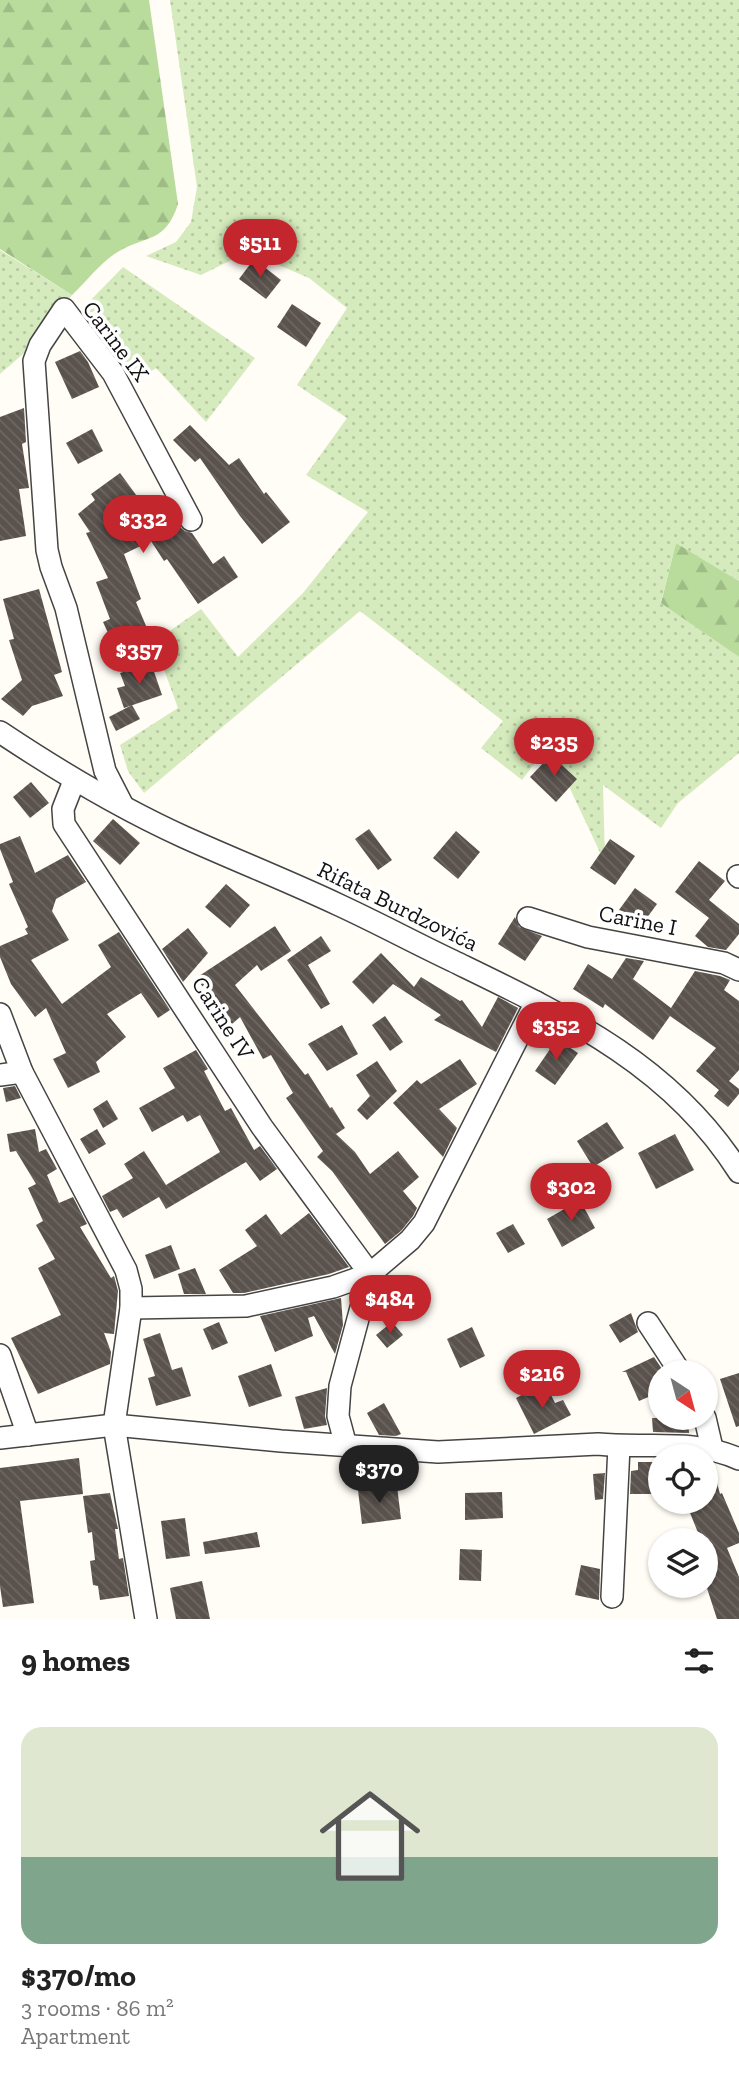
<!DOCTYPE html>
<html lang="en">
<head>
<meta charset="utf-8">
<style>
  body { margin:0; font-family:"Zilla Slab",serif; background:#f6f6f6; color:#222; height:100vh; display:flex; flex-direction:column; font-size:26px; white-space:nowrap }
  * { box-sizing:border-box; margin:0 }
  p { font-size:23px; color:#767676 }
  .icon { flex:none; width:38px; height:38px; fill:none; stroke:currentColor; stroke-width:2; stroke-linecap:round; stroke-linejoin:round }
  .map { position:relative; height:1619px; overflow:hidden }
  .panel { display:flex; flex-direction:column; background:#fff; flex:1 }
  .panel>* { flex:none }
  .needle { width:46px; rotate:144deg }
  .buttons { position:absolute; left:648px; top:1360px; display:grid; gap:14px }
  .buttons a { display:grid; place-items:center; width:70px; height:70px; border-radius:50%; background:#fff; box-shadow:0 2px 5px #0004; font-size:35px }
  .price { position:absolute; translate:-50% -60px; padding:0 16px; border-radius:24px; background:#c4262e; color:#fff; font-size:23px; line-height:46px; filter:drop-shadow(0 2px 4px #0008) }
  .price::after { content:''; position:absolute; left:50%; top:42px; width:21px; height:16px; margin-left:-10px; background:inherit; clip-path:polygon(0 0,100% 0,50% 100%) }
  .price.current { background:#222; color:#fff }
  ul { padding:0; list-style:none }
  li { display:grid; align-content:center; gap:14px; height:371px; padding:0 21px }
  li span { display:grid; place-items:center; height:217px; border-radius:21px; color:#555 }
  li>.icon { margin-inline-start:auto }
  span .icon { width:126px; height:126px; fill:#fffc; stroke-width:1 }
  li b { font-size:30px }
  h2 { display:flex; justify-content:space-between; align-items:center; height:84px; padding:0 21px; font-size:30px }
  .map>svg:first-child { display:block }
</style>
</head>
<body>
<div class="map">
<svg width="739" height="1619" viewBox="0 0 739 1619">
  <defs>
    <pattern id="grass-dots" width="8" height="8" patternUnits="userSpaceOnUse" patternTransform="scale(1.75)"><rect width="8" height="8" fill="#d5ebbd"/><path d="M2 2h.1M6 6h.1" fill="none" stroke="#b6c8a1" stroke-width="1.8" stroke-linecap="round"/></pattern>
    <pattern id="forest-firs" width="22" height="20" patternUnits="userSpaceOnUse" patternTransform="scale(1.75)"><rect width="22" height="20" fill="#b9dc9c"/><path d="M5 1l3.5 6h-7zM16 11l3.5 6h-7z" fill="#9ebc85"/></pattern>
    <pattern id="building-back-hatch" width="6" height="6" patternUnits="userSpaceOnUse" patternTransform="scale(1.75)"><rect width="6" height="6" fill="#5a524d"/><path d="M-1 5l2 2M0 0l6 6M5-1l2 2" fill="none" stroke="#6d6662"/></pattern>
  </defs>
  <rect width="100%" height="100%" fill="#fffdf5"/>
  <g fill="url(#grass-dots)">
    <path d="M170,0H739V581L676,543L661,602L739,657V753L678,803L661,828L603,785L605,863L549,744L522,780L481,748L503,721L360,611L144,793L128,771L120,745L178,708L154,642L201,609L238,657L303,593L368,512L306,475L347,418L297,385L347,308L309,278L248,252L201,275L146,256L176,242L191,222L197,187Z"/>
    <path d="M0,250L72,295L39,340L0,374Z"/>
    <path d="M123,267L255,358L206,422L156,368L138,380L85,306Z"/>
  </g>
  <g fill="url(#forest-firs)">
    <path d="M0,0H149L178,204C165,244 147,234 116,253C100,263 86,282 72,295L0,249Z"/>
    <path d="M676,543L739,581V657L661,603Z"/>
  </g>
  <g fill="url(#building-back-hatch)">
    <path d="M254,259L281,280L266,299L239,279Z"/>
    <path d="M292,304L321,323L306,347L277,327Z"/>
    <path d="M80,351L88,362L99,387L72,399L55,362Z"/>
    <path d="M24,408L26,442L22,444L29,488L19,489L26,536L0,541V417Z"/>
    <path d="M190,425L229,465L239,458L264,494L266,492L290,522L262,544L240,516L200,458L195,462L173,440Z"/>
    <path d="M92,429L103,451L78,464L66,443Z"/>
    <path d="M120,473L153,518L169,507L180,527L185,531L192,533L213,564L224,556L238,577L198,604L167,559L164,561L151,541L124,554L141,599L136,602L149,633L115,648L103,622L110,619L96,582L108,578L86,533L90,532L78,514L95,500L91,494Z"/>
    <path d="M39,589L62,672L54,675L63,696L32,706L23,716L1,699L22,680L9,640L14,639L3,599Z"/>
    <path d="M151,663L162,695L124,708L117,688L125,686L120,673Z"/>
    <path d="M132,705L140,719L116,731L109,717Z"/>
    <path d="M551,755L577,779L556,802L530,777Z"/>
    <path d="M31,782L49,803L30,818L13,797Z"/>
    <path d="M113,819L140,843L120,865L93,841Z"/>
    <path d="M369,829L392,860L378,870L355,839Z"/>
    <path d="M456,831L480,852L458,879L433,858Z"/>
    <path d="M20,836L35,873L68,855L86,882L56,899L52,911L69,940L31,960L62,1004L111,967L98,945L119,932L170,1010L158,1018L141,993L107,1014L126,1037L96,1062L100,1072L68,1088L53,1059L66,1053L46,1008L35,1017L11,984L0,957V946L28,934L25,929L28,927L9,884L13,882L0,849V844Z"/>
    <path d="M610,839L635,856L615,885L590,868Z"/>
    <path d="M699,861L725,881L709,900L739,924V934L726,950L708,947L695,936L709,918L675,892Z"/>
    <path d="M226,884L250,905L230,928L205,907Z"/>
    <path d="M635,888L657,904L641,926L619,910Z"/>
    <path d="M515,917L519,927L542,936L525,961L498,944Z"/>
    <path d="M275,926L291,951L261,971L257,965L235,985L305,1075L308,1073L330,1108L332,1107L345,1128L336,1134L355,1152L370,1174L398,1151L419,1177L403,1191L417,1208L413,1216L401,1231L385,1244L332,1171L317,1157L323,1151L286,1098L293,1093L271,1055L263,1059L240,1017L232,1024L196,978Z"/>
    <path d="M188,928L208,953L183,982L162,949Z"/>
    <path d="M321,936L331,951L308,965L330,1004L321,1009L287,960Z"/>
    <path d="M381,953L414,987L421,977L460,1001L462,1000L482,1027L498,997L518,1008L496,1052L434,1020L441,1015L393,984L373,1004L352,982Z"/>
    <path d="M626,958L644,961L633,979L671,1008L695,971L720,976L730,980L724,990L739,1001V1070L729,1081L739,1089V1094L728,1107L714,1096L719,1090L696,1071L716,1048L670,1016L653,1040L605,1004L603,1008L573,989L588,964L612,979Z"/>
    <path d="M385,1016L403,1042L390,1051L372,1025Z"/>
    <path d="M342,1025L358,1054L327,1071L308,1044Z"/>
    <path d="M557,1039L578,1053L555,1085L535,1071Z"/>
    <path d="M196,1050L208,1069L204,1071L225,1111L231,1108L254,1150L260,1146L277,1169L260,1181L246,1162L166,1209L159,1197L123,1218L117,1209L110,1212L102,1196L133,1178L124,1164L144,1151L166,1185L220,1152L200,1115L187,1122L183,1115L152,1132L139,1108L175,1088L163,1068Z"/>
    <path d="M460,1059L477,1084L439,1109L457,1128L443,1157L393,1103L417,1080L421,1084Z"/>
    <path d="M377,1061L397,1091L367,1120L357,1110L370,1096L356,1075Z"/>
    <path d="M15,1086L21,1098L6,1102L3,1088Z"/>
    <path d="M107,1100L118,1119L103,1128L93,1109Z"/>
    <path d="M607,1122L624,1148L593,1167L577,1141Z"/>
    <path d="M35,1129L39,1152L46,1149L57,1169L47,1175L59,1203L73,1197L87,1224L80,1227L111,1278L114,1276L118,1291L114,1334L104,1333L111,1352L110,1364L38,1394L11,1338L61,1315L38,1268L55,1259L36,1225L43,1221L28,1188L36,1184L16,1151L10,1152L7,1134Z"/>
    <path d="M97,1129L106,1144L89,1154L80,1139Z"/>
    <path d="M675,1134L694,1170L656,1189L638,1153Z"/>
    <path d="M580,1200L595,1228L562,1247L547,1219Z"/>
    <path d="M309,1213L349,1267L329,1274L244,1293H233L219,1270L257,1246L245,1230L266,1214L281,1235Z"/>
    <path d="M513,1224L525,1244L508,1253L496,1233Z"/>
    <path d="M171,1245L180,1269L154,1279L145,1255Z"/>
    <path d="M195,1268L206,1294H184L178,1274Z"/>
    <path d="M341,1298L343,1325L335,1354L314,1316L308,1318L313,1336L275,1352L260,1316Z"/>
    <path d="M631,1313L638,1332L620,1343L609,1325Z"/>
    <path d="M219,1322L228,1343L212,1350L203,1329Z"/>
    <path d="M392,1322L403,1335L387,1348L376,1335Z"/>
    <path d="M472,1327L485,1356L460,1368L447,1339Z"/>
    <path d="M160,1333L172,1370L182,1367L191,1396L156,1406L148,1378L155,1376L143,1339Z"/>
    <path d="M654,1357L664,1372H660V1392L639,1401L626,1372H622Z"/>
    <path d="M271,1364L282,1396L249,1407L238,1376Z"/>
    <path d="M739,1373V1426L736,1427L720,1379Z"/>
    <path d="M537,1387L543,1398L551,1395L555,1403L563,1400L571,1415L534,1434L516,1398Z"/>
    <path d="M327,1388L325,1416L327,1425L304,1429L295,1397Z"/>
    <path d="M384,1403L401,1434L396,1436L379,1435L367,1413Z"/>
    <path d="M652,1418H688L689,1433L653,1432Z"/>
    <path d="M79,1458L83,1494L20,1501L34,1603L3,1607L0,1586V1468Z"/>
    <path d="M638,1462H660V1494H630L631,1471L638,1470Z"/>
    <path d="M705,1462L712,1464L720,1494L722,1493L739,1533V1543L727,1548L739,1577V1619H717L705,1582V1540H701L688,1508L705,1502Z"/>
    <path d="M605,1473L603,1499L595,1500L593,1474Z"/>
    <path d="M397,1486L401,1519L362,1524L358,1490Z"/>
    <path d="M502,1492L503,1518L465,1520V1493Z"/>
    <path d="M110,1493L118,1529H115L119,1559L123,1558L129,1596L100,1600L98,1586L93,1585L90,1561L95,1560L92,1532L88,1533L83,1496Z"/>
    <path d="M185,1518L190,1556L166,1559L161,1521Z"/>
    <path d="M257,1532L260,1547L205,1554L203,1542Z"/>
    <path d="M460,1549L482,1550L481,1581L459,1580Z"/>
    <path d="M581,1565L600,1569L599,1600L575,1595Z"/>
    <path d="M202,1581L210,1619H176L170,1588Z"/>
  </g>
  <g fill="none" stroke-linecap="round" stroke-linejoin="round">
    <g stroke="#444" stroke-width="24">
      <g id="minor">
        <path d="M0,732C60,772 118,807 184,837C235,860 288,881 339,905C378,923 415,943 453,961C564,1015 671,1064 739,1172"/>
        <path d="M74,781L63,809L64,824L262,1127L370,1274L333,1287L246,1306L131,1308"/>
        <path d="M123,806L105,771L66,608L51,567L47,550L34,361L40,345L64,309L113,373L191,520"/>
        <path d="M738,876L739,877"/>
        <path d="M528,918L588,937L724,963L739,970"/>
        <path d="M0,1014L22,1072L126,1270L131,1289V1308L114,1425L146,1619"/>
        <path d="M0,1075L22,1072"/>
        <path d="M648,1323L680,1372"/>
        <path d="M0,1355L28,1435"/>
        <path d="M705,1418L712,1448"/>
        <path d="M0,1438L114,1425L281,1441L438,1452L598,1444C647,1449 692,1438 739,1459"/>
        <path d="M346,1446L338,1416L340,1386L370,1274L410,1240L424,1223L536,1002"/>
        <path d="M612,1597L619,1446"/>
      </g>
    </g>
    <use href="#minor" stroke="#fff" stroke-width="21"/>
  </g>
  <g text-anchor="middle" stroke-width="7" stroke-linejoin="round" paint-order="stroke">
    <g font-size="23" fill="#111" stroke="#fff">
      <text transform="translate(116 341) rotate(53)" y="8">Carine IX</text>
      <text transform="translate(398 906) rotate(26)" y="8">Rifata Burdzovića</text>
      <text transform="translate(638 920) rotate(11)" y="8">Carine I</text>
      <text transform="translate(223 1018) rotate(57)" y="8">Carine IV</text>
    </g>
  </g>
</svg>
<div class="buttons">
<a><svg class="needle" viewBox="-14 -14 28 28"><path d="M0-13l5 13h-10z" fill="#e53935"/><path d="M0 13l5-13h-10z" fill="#767676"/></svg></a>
<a><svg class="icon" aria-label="locate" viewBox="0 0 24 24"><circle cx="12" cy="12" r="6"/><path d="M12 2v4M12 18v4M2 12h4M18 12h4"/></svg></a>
<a><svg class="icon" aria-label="layers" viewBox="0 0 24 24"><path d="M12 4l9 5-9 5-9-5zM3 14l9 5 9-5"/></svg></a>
</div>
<b class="price" style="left:260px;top:279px">$511</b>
<b class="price" style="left:143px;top:555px">$332</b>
<b class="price" style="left:139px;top:686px">$357</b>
<b class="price" style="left:554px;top:778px">$235</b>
<b class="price" style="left:556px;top:1062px">$352</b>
<b class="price" style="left:571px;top:1223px">$302</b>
<b class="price" style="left:390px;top:1335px">$484</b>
<b class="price" style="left:542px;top:1410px">$216</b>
<b class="price current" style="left:379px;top:1505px">$370</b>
</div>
<section class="panel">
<h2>9 homes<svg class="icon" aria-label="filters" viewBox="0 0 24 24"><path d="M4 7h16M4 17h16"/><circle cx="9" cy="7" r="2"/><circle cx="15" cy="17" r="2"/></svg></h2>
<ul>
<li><span style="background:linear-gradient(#dfe7d0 60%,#7fa58c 0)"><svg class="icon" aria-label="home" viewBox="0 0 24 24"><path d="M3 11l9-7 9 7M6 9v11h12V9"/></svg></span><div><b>$370/mo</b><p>3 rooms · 86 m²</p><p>Apartment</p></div></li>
</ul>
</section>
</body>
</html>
